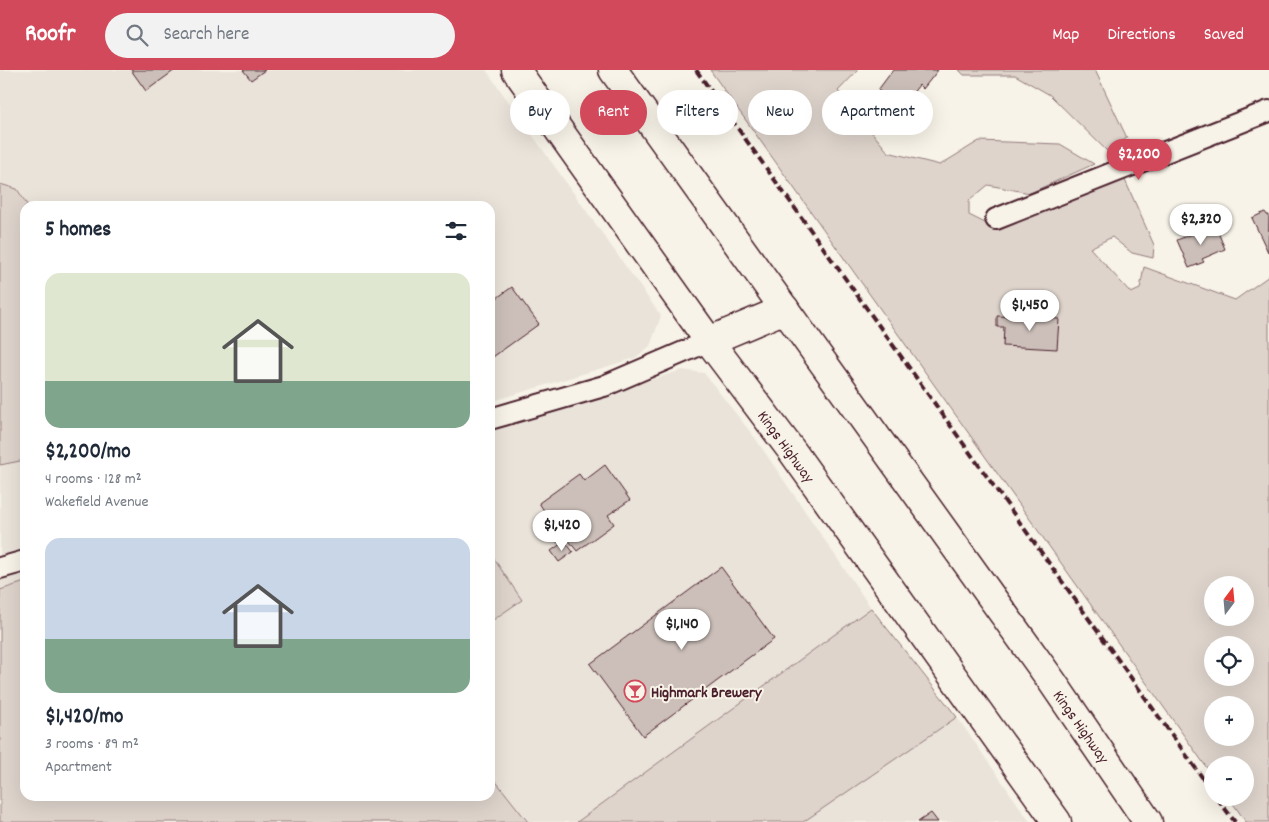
<!DOCTYPE html>
<html lang="en">
<head>
<meta charset="utf-8">
<style>
  body { margin:0; font-family:Dekko,sans-serif; background:#f2f2f3; color:#1f2937; height:100vh; display:flex; flex-direction:column; font-size:19px; white-space:nowrap }
  * { box-sizing:border-box; margin:0 }
  p { font-size:16px; color:#747a83 }
  .icon { flex:none; width:28px; height:28px; fill:none; stroke:currentColor; stroke-width:2; stroke-linecap:round; stroke-linejoin:round }
  .map { position:relative; flex:1; overflow:hidden }
  .panel { position:absolute; left:20px; top:131px; width:475px; height:600px; display:flex; flex-direction:column; background:#fff; border-radius:15px; box-shadow:0 5px 20px #0002 }
  .panel>* { flex:none }
  .hud { position:absolute; left:510px; top:20px; width:475px; height:45px; display:flex; gap:10px }
  .needle { width:32px; rotate:16deg }
  .fabs { position:absolute; left:1204px; top:506px; display:grid; gap:10px }
  .fabs a { display:grid; place-items:center; width:50px; height:50px; border-radius:50%; background:#fff; box-shadow:0 5px 20px #0002; font-size:25px }
  .price { position:absolute; translate:-50% -42px; padding:0 11px; border-radius:18px; background:#fff; color:#222; font-size:16px; line-height:32px; filter:drop-shadow(0 1px 2px #0008) }
  .price::after { content:''; position:absolute; left:50%; top:30px; width:15px; height:11px; margin-left:-8px; background:inherit; clip-path:polygon(0 0,100% 0,50% 100%) }
  .price.current { background:#d1495b; color:#fff }
  ul { padding:0; list-style:none }
  li { display:grid; align-content:center; gap:10px; height:265px; padding:0 25px }
  li span { display:grid; place-items:center; height:155px; border-radius:15px; color:#555 }
  li>.icon { margin-inline-start:auto }
  span .icon { width:90px; height:90px; fill:#fffc; stroke-width:1 }
  li b { font-size:21px }
  h2 { display:flex; justify-content:space-between; align-items:center; height:60px; padding:0 25px; font-size:21px }
  .chip { padding:0 18px; border-radius:22px; background:#fff; box-shadow:0 5px 20px #0002; font-size:18px; line-height:45px }
  .chip.current { background:#d1495b; color:#fff }
  header { display:flex; align-items:center; gap:30px; box-sizing:border-box; height:70px; padding:0 25px; background:#d1495b; color:#fff }
  header strong { font-size:24px }
  nav { display:flex; gap:28px; margin-inline-start:auto; font-size:18px }
  .search { width:350px; height:45px; background:#f2f2f3; display:flex; align-items:center; gap:12px; box-sizing:border-box; padding:0 18px; border-radius:28px; color:#747a83; font-size:19px }
  .map>svg:first-child { display:block }
</style>
</head>
<body>
<header>
<strong>Roofr</strong>
<div class="search"><svg class="icon" aria-label="search" viewBox="0 0 24 24"><circle cx="10" cy="10" r="6"/><path d="M15 15l6 6"/></svg>Search here</div>
<nav><a>Map</a><a>Directions</a><a>Saved</a></nav>
</header>
<div class="map">
<svg width="1269" height="752" viewBox="0 0 1269 752">
  <rect width="100%" height="100%" fill="#f7f3e8"/>
  <filter id="ink" filterUnits="userSpaceOnUse"><feTurbulence type="fractalNoise" baseFrequency=".02" numOctaves="2"/><feDisplacementMap in="SourceGraphic" scale="10" xChannelSelector="R" yChannelSelector="G"/><feConvolveMatrix kernelMatrix="1 2 1 2 8 2 1 2 1" color-interpolation-filters="sRGB"/></filter>
  <g filter="url(#ink)">
    <g fill="#eae3da">
      <path d="M0,0H486L661,246L650,276L635,288L490,332V136H25V512L0,520Z"/>
      <path d="M682,300L704,303L755,368L871,538L577,752H528L490,704V552L522,530L490,483V361Z"/>
      <path d="M957,647L1030,752H803Z"/>
    </g>
    <g fill="#ded4cc" stroke="#947a7c" fill-rule="evenodd">
      <path d="M710,0H858L838,21L888,82L940,95L979,71L1060,74L1094,94L1030,123L988,115L969,131V145L995,158L1124,108L1154,175L1153,188L1132,183L1112,167L1090,178L1131,223L1140,219L1144,197L1235,230L1269,206V752H1246L1229,728H1245V695H1212V705ZM1212,515H1245V548H1212ZM1212,575H1245V608H1212ZM1212,635H1245V668H1212Z"/>
      <path d="M959,0H1095L1127,68L1107,81L1050,25L1015,5H964Z"/>
      <path d="M0,114L17,119L28,136H25V390L0,395Z"/>
      <path d="M490,483L522,530L490,552Z"/>
      <path d="M25,512V726H490V704L528,752H0V520Z"/>
      <path d="M871,538L957,647L803,752H577Z"/>
    </g>
    <g fill="#ccbfb9" stroke="#4a1f2b">
      <path d="M131,0H175L146,21Z"/>
      <path d="M243,0H265L251,10Z"/>
      <path d="M893,0H938L923,19L919,15L894,47L875,32L882,23L878,20Z"/>
      <path d="M1265,142L1267,145H1269L1268,182L1252,148Z"/>
      <path d="M1215,155L1225,179L1202,189L1204,192L1189,198L1177,170Z"/>
      <path d="M512,217L539,254L490,289V233Z"/>
      <path d="M997,246L1059,249L1057,279L1003,276L1004,257H997Z"/>
      <path d="M605,395L630,430L608,445L614,454L577,481L566,467L558,473L541,449L547,445L539,433L579,404L584,411Z"/>
      <path d="M565,471L573,482L559,492L551,481Z"/>
      <path d="M721,497L774,569L643,666L590,594Z"/>
      <path d="M931,743L938,752H918Z"/>
    </g>
    <g fill="none" stroke-linecap="round" stroke-linejoin="round">
      <g stroke="#4a1f2b" stroke-width="24">
        <g id="minor">
          <path d="M996,149L1269,41"/>
          <path d="M490,349L604,316L709,271"/>
          <path d="M0,498L25,491"/>
        </g>
      </g>
      <g stroke="#4a1f2b" stroke-width="31">
        <g id="highway">
          <path d="M516,0L709,271L792,381L1057,752"/>
          <path d="M613,0L1051,610L1148,752"/>
          <path d="M709,271L785,239"/>
        </g>
      </g>
      <use href="#minor" stroke="#f7f3e8" stroke-width="20"/>
      <use href="#highway" stroke="#f7f3e8" stroke-width="28"/>
      <g stroke="#4a1f2b" stroke-width="4" stroke-dasharray="8 4" stroke-linecap="butt">
        <path d="M696,0L1212,721"/>
        <path d="M1217,728L1235,752"/>
      </g>
    </g>
  </g>
  <defs>
    <g id="bar-ring" transform="scale(1.125)"><circle r="9.5" fill="#f7f3e8" stroke="#d1495b" stroke-width="1.5"/><path d="M-6-5H6L.8 .8V4.5H3.5V6h-7V4.5H-.8V.8Z" fill="#d1495b"/></g>
  </defs>
  <g fill-rule="evenodd">
    <use href="#bar-ring" x="635" y="621"/>
  </g>
  <g text-anchor="middle" stroke-width="4" stroke-linejoin="round" paint-order="stroke">
    <g font-size="16" fill="#4a1f2b" stroke="#f7f3e8">
      <text transform="translate(787 376) rotate(54)" y="6">Kings Highway</text>
      <text transform="translate(1082 656) rotate(55)" y="6">Kings Highway</text>
    </g>
    <g font-size="16" font-weight="bold" fill="#4a1f2b" stroke="#f7f3e8" text-anchor="start">
      <text x="651" y="627">Highmark Brewery</text>
    </g>
  </g>
</svg>
<div class="fabs">
<a><svg class="needle" viewBox="-14 -14 28 28"><path d="M0-13l5 13h-10z" fill="#e53935"/><path d="M0 13l5-13h-10z" fill="#747a83"/></svg></a>
<a><svg class="icon" aria-label="locate" viewBox="0 0 24 24"><circle cx="12" cy="12" r="6"/><path d="M12 2v4M12 18v4M2 12h4M18 12h4"/></svg></a>
<a>+</a>
<a>−</a>
</div>
<b class="price current" style="left:1139px;top:111px">$2,200</b>
<b class="price" style="left:1201px;top:176px">$2,320</b>
<b class="price" style="left:1030px;top:262px">$1,450</b>
<b class="price" style="left:562px;top:482px">$1,420</b>
<b class="price" style="left:682px;top:581px">$1,140</b>
<div class="hud">
<a class="chip">Buy</a>
<a class="chip current">Rent</a>
<a class="chip">Filters</a>
<a class="chip">New</a>
<a class="chip">Apartment</a>
</div>
<section class="panel">
<h2>5 homes<svg class="icon" aria-label="filters" viewBox="0 0 24 24"><path d="M4 7h16M4 17h16"/><circle cx="9" cy="7" r="2"/><circle cx="15" cy="17" r="2"/></svg></h2>
<ul>
<li><span style="background:linear-gradient(#dfe7d0 70%,#7fa58c 0)"><svg class="icon" aria-label="home" viewBox="0 0 24 24"><path d="M3 11l9-7 9 7M6 9v11h12V9"/></svg></span><div><b>$2,200/mo</b><p>4 rooms · 128 m²</p><p>Wakefield Avenue</p></div></li>
<li><span style="background:linear-gradient(#c9d6e8 65%,#7fa58c 0)"><svg class="icon" aria-label="home" viewBox="0 0 24 24"><path d="M3 11l9-7 9 7M6 9v11h12V9"/></svg></span><div><b>$1,420/mo</b><p>3 rooms · 89 m²</p><p>Apartment</p></div></li>
</ul>
</section>
</div>
</body>
</html>
